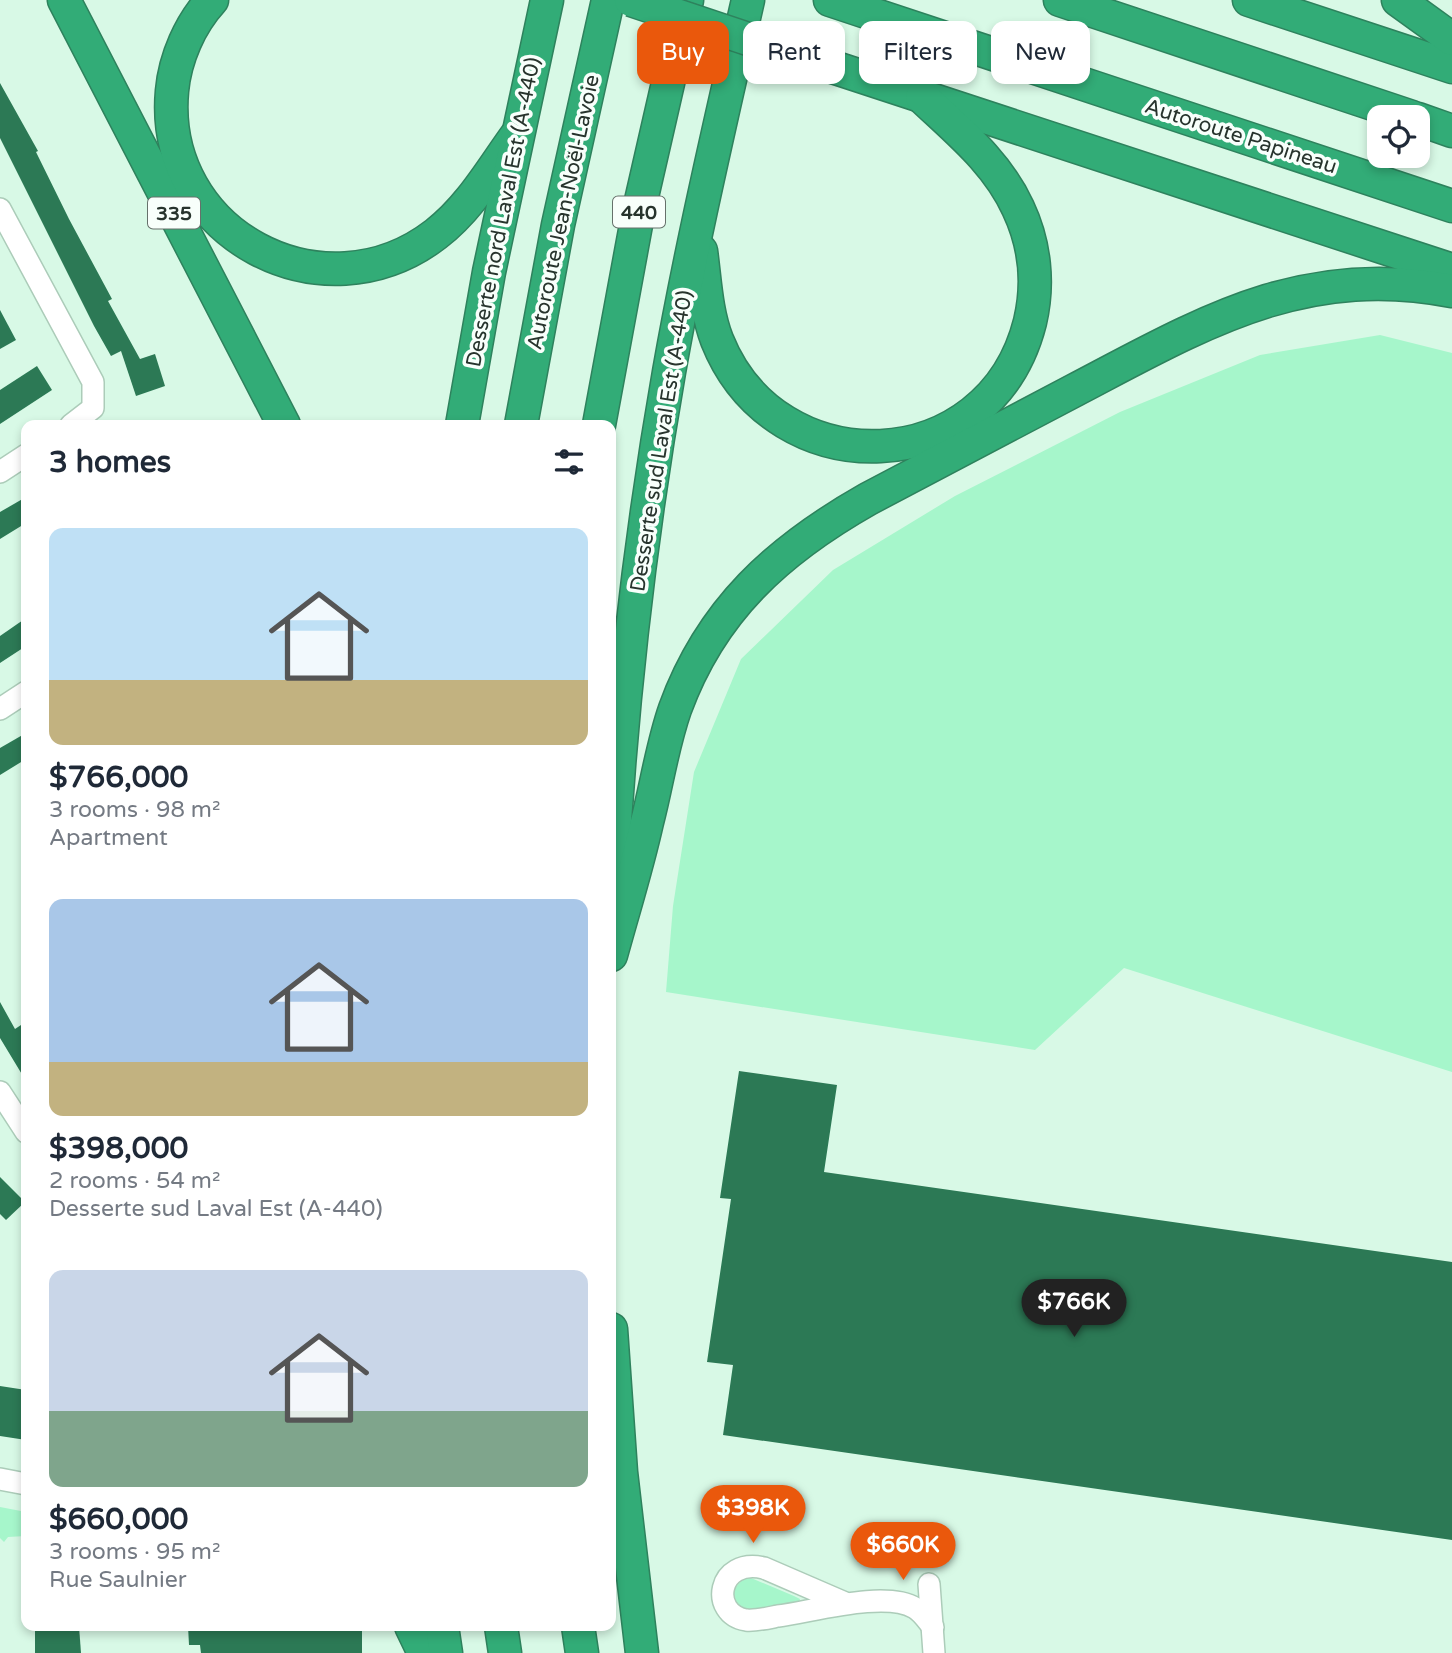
<!DOCTYPE html>
<html lang="en">
<head>
<meta charset="utf-8">
<style>
  body { margin:0; font-family:"Varela Round",sans-serif; background:#f6f6f7; color:#1f2937; height:100vh; display:flex; flex-direction:column; font-size:26px; white-space:nowrap }
  * { box-sizing:border-box; margin:0 }
  p { font-size:23px; color:#747a83 }
  .icon { flex:none; width:38px; height:38px; fill:none; stroke:currentColor; stroke-width:2; stroke-linecap:round; stroke-linejoin:round }
  .map { position:relative; flex:1; overflow:hidden }
  .drawer { position:absolute; left:21px; top:420px; width:595px; height:1211px; display:flex; flex-direction:column; background:#fff; border-radius:14px; box-shadow:0 4px 10px #0003 }
  .drawer>* { flex:none }
  .top-card { position:absolute; left:637px; top:21px; width:665px; height:63px; display:flex; gap:14px }
  .buttons { position:absolute; left:1367px; top:105px; display:grid; gap:14px }
  .buttons a { display:grid; place-items:center; width:63px; height:63px; border-radius:14px; background:#fff; box-shadow:0 4px 10px #0003; font-size:35px }
  .price { position:absolute; translate:-50% -60px; padding:0 16px; border-radius:24px; background:#ea580c; color:#fff; font-size:23px; line-height:46px; filter:drop-shadow(0 2px 4px #0008) }
  .price::after { content:''; position:absolute; left:50%; top:42px; width:21px; height:16px; margin-left:-10px; background:inherit; clip-path:polygon(0 0,100% 0,50% 100%) }
  .price.selected { background:#222; color:#fff }
  ul { padding:0; list-style:none }
  li { display:grid; align-content:center; gap:14px; height:371px; padding:0 28px }
  li span { display:grid; place-items:center; height:217px; border-radius:14px; color:#555 }
  li>.icon { margin-inline-start:auto }
  span .icon { width:126px; height:126px; fill:#fffc; stroke-width:1 }
  li b { font-size:30px }
  h2 { display:flex; justify-content:space-between; align-items:center; height:84px; padding:0 28px; font-size:30px }
  .pill { padding:0 24px; border-radius:14px; background:#fff; box-shadow:0 4px 10px #0003; font-size:24px; line-height:63px }
  .pill.selected { background:#ea580c; color:#fff }
  .map>svg:first-child { display:block }
</style>
</head>
<body>
<div class="map">
<svg width="1452" height="1653" viewBox="0 0 1452 1653">
  <rect width="100%" height="100%" fill="#d8f9e6"/>
  <g fill="#a6f6cb">
    <path d="M1380,335L1452,353V1072L1124,968L1035,1050L666,992L673,906L694,772L741,659L833,570L955,496L1120,412L1260,355Z"/>
    <path d="M0,1507L26,1512V1536L8,1537L4,1542L0,1538Z"/>
    <path d="M751,1578L794,1596L800,1599L799,1603L751,1612L734,1605L733,1590L743,1579Z"/>
  </g>
  <g fill="#2c7955">
    <path d="M0,83L38,151L36,152L69,219L112,299L108,301L140,359L155,354L165,386L136,396L121,351L111,356L94,326L0,138Z"/>
    <path d="M0,310L16,340L0,349Z"/>
    <path d="M37,366L52,390L0,424V390Z"/>
    <path d="M26,497V523L0,539V512Z"/>
    <path d="M26,618V646L0,663V636Z"/>
    <path d="M26,733V759L0,775V748Z"/>
    <path d="M0,1002L15,1029L21,1025L26,1034V1081L0,1038Z"/>
    <path d="M739,1071L837,1085L824,1172L1452,1262V1540L723,1435L733,1365L707,1362L731,1199L720,1198Z"/>
    <path d="M0,1177L25,1202L6,1220L0,1214Z"/>
    <path d="M0,1386L26,1390V1440L0,1436Z"/>
    <path d="M35,1626H79L81,1653H35Z"/>
    <path d="M188,1626H245V1629L362,1626V1653H201L200,1645H189Z"/>
  </g>
  <g fill="none" stroke-linecap="round" stroke-linejoin="round">
    <g stroke="#acccb9" stroke-width="24">
      <g id="minor">
        <path d="M0,209L93,382V408L71,425"/>
        <path d="M0,472L26,455"/>
        <path d="M0,709L26,692"/>
        <path d="M0,1092L26,1132"/>
        <path d="M0,1479L26,1484"/>
        <path d="M929,1584L934,1653"/>
        <path d="M845,1603L764,1568C717,1557 709,1614 746,1620C756,1621 768,1618 778,1616C811,1612 885,1590 915,1608C922,1612 927,1620 933,1627"/>
      </g>
    </g>
    <g stroke="#2e825d" stroke-width="35">
      <g id="highway">
        <path d="M64,0L284,425"/>
        <path d="M212,0C190,24 175,58 172,91C159,234 323,321 436,234C470,208 492,169 516,136"/>
        <path d="M830,0L1452,206"/>
        <path d="M1060,0L1412,117"/>
        <path d="M1249,0L1452,67"/>
        <path d="M1398,0L1452,39"/>
        <path d="M790,53L1452,270"/>
        <path d="M1418,119L1452,131"/>
        <path d="M701,251C705,280 706,312 717,340C776,488 990,481 1030,322C1039,284 1035,244 1018,208C997,162 958,131 922,97"/>
        <path d="M462,425L489,272L547,0"/>
        <path d="M521,425L558,225L608,0"/>
        <path d="M599,425L638,214L687,0"/>
        <path d="M611,887C620,715 639,543 669,372C691,247 720,124 748,0"/>
        <path d="M611,955C623,911 637,867 647,822C657,784 662,746 675,709C711,610 778,550 868,499C937,463 1006,427 1075,390C1201,324 1303,262 1452,291"/>
        <path d="M611,1329L621,1472L642,1653"/>
        <path d="M411,1626L424,1653"/>
        <path d="M442,1626L446,1653"/>
        <path d="M501,1626L505,1653"/>
        <path d="M578,1626L582,1653"/>
      </g>
    </g>
    <use href="#minor" stroke="#fff" stroke-width="21"/>
    <use href="#highway" stroke="#32ac77" stroke-width="32"/>
    <g stroke="#2e825d" stroke-width="35" stroke-linecap="butt">
      <path id="highway-bridge" d="M631,0L790,53"/>
    </g>
    <use href="#highway-bridge" stroke="#32ac77" stroke-width="32"/>
  </g>
  <g text-anchor="middle" stroke-width="7" stroke-linejoin="round" paint-order="stroke">
    <g fill="#f8fffb" stroke="#66716b" stroke-width="2">
      <rect x="613" y="196.5" width="52" height="31" rx="5"/>
      <rect x="148" y="197.5" width="52" height="31" rx="5"/>
    </g>
    <g font-size="19" font-weight="bold" fill="#27342d">
      <text x="639" y="219">440</text>
      <text x="174" y="220">335</text>
    </g>
    <g font-size="21" fill="#27342d" stroke="#f8fffb">
      <text transform="translate(1241 136) rotate(18)" y="7">Autoroute Papineau</text>
      <text transform="translate(503 212) rotate(-79)" y="7">Desserte nord Laval Est (A-440)</text>
      <text transform="translate(563 212) rotate(-78)" y="7">Autoroute Jean-Noël-Lavoie</text>
      <text transform="translate(661 441) rotate(-81)" y="7">Desserte sud Laval Est (A-440)</text>
    </g>
  </g>
</svg>
<div class="buttons">
<a><svg class="icon" aria-label="locate" viewBox="0 0 24 24"><circle cx="12" cy="12" r="6"/><path d="M12 2v4M12 18v4M2 12h4M18 12h4"/></svg></a>
</div>
<b class="price selected" style="left:1074px;top:1339px">$766K</b>
<b class="price" style="left:753px;top:1545px">$398K</b>
<b class="price" style="left:903px;top:1582px">$660K</b>
<div class="top-card">
<a class="pill selected">Buy</a>
<a class="pill">Rent</a>
<a class="pill">Filters</a>
<a class="pill">New</a>
</div>
<section class="drawer">
<h2>3 homes<svg class="icon" aria-label="filters" viewBox="0 0 24 24"><path d="M4 7h16M4 17h16"/><circle cx="9" cy="7" r="2"/><circle cx="15" cy="17" r="2"/></svg></h2>
<ul>
<li><span style="background:linear-gradient(#bfe0f5 70%,#c2b280 0)"><svg class="icon" aria-label="home" viewBox="0 0 24 24"><path d="M3 11l9-7 9 7M6 9v11h12V9"/></svg></span><div><b>$766,000</b><p>3 rooms · 98 m²</p><p>Apartment</p></div></li>
<li><span style="background:linear-gradient(#a9c7e8 75%,#c2b280 0)"><svg class="icon" aria-label="home" viewBox="0 0 24 24"><path d="M3 11l9-7 9 7M6 9v11h12V9"/></svg></span><div><b>$398,000</b><p>2 rooms · 54 m²</p><p>Desserte sud Laval Est (A-440)</p></div></li>
<li><span style="background:linear-gradient(#c9d6e8 65%,#7fa58c 0)"><svg class="icon" aria-label="home" viewBox="0 0 24 24"><path d="M3 11l9-7 9 7M6 9v11h12V9"/></svg></span><div><b>$660,000</b><p>3 rooms · 95 m²</p><p>Rue Saulnier</p></div></li>
</ul>
</section>
</div>
</body>
</html>
